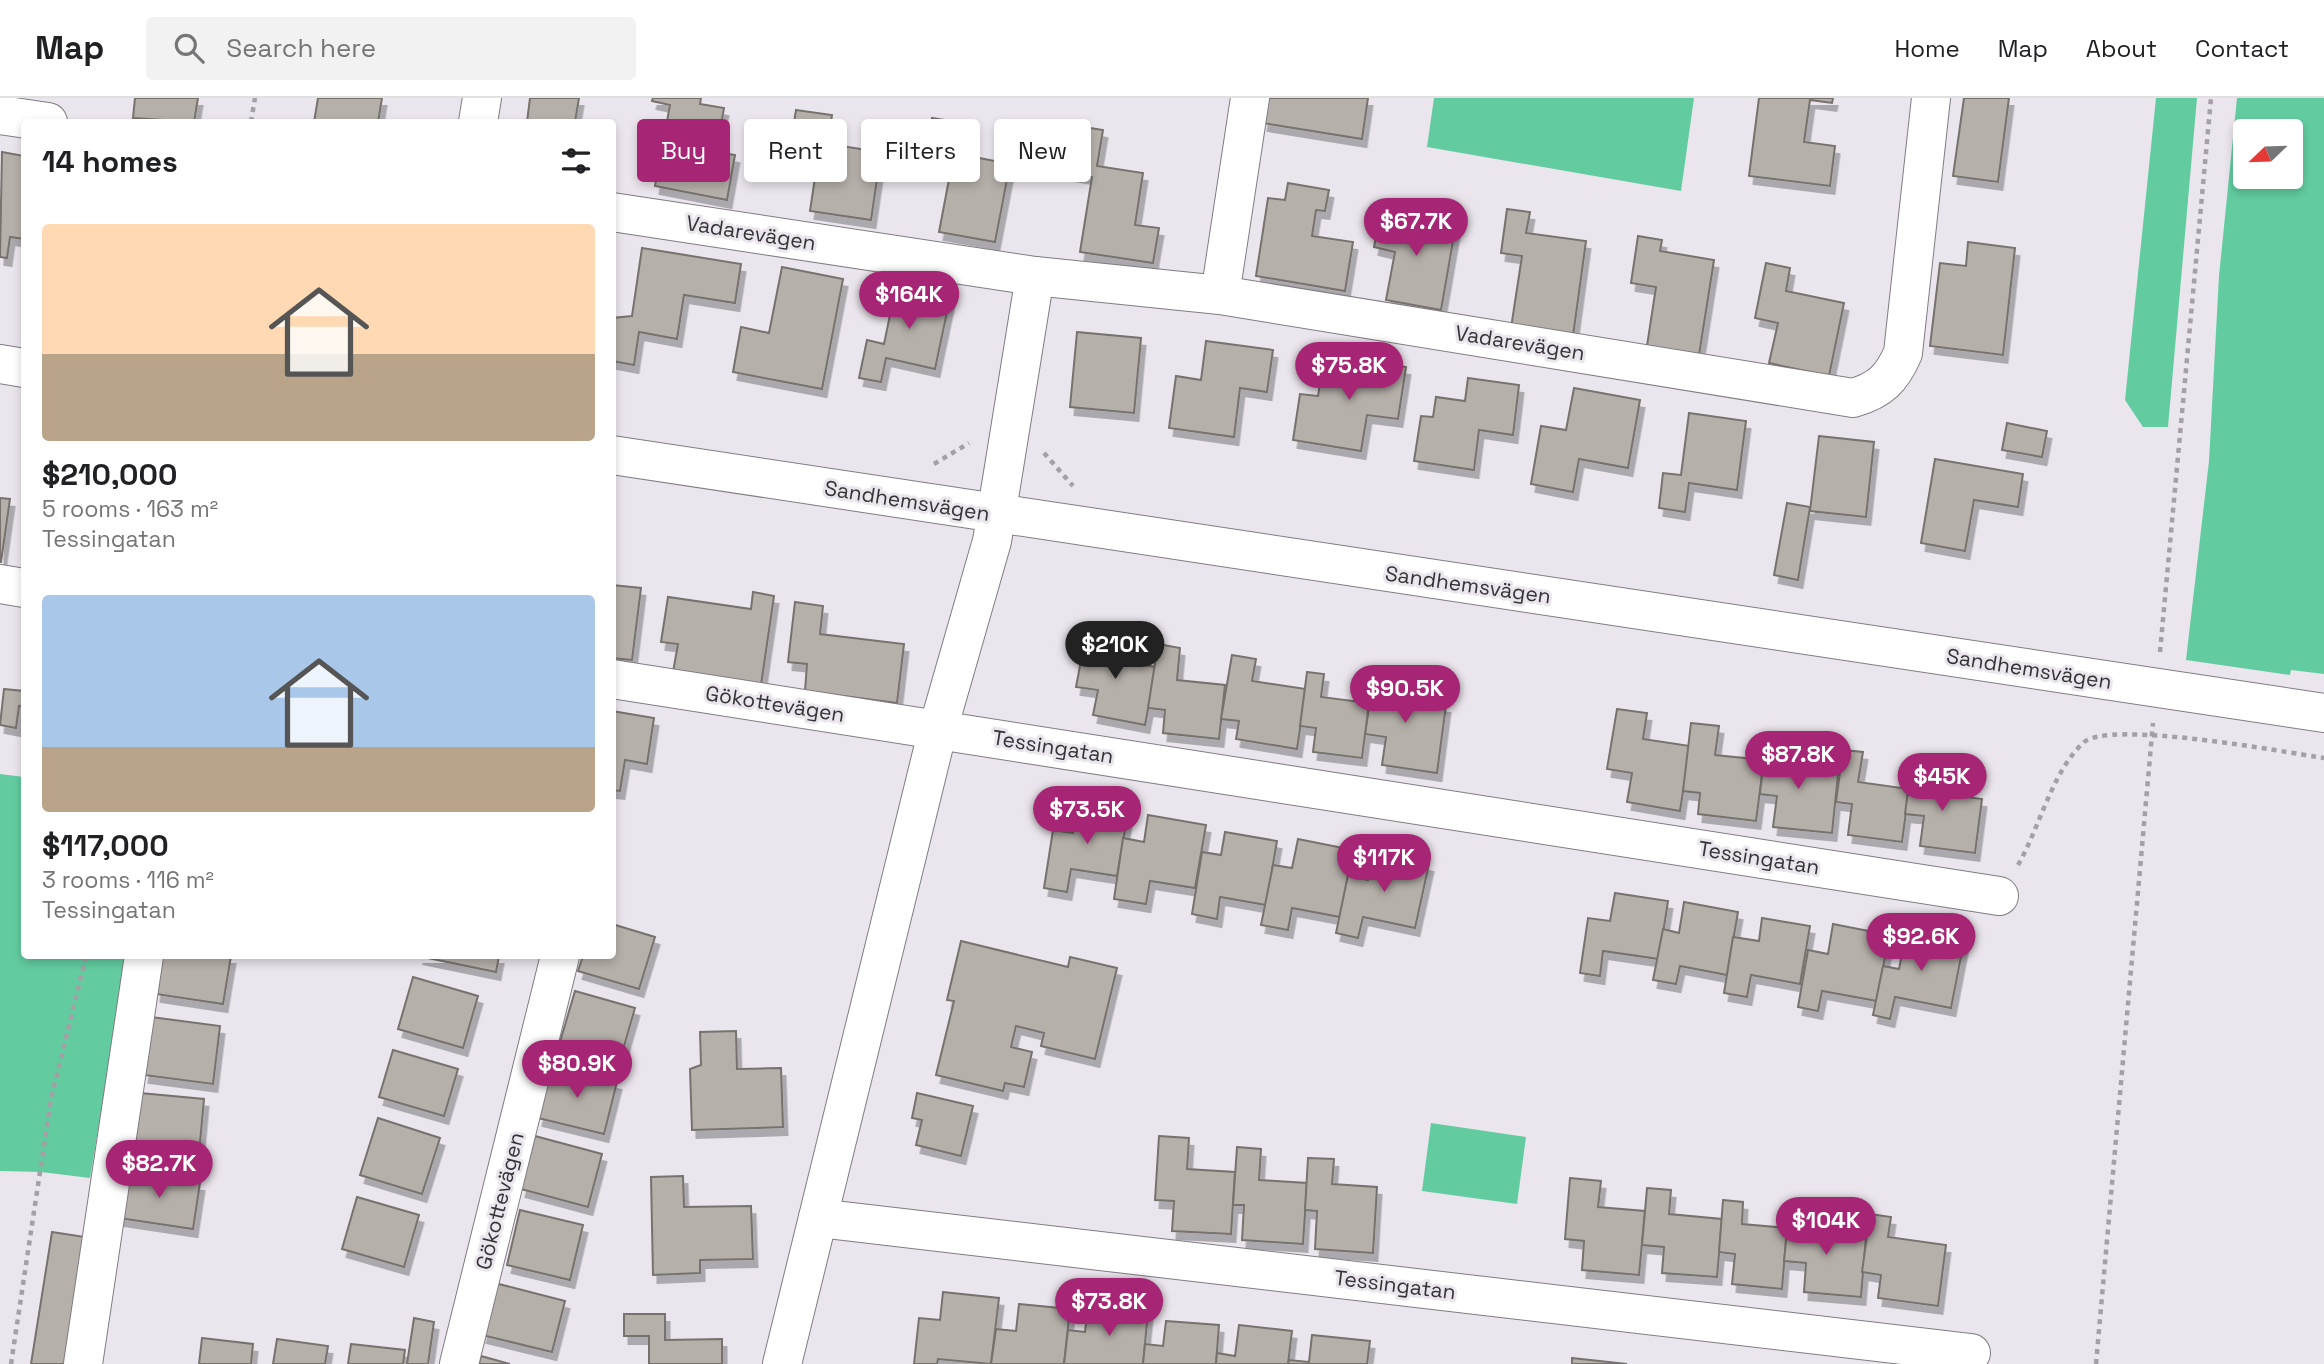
<!DOCTYPE html>
<html lang="en">
<head>
<meta charset="utf-8">
<style>
  body { margin:0; font-family:"Space Grotesk",sans-serif; background:#f2f2f2; color:#202124; height:100vh; display:flex; flex-direction:column; font-size:26px; white-space:nowrap }
  * { box-sizing:border-box; margin:0 }
  p { font-size:23px; color:#757577 }
  .icon { flex:none; width:38px; height:38px; fill:none; stroke:currentColor; stroke-width:2; stroke-linecap:round; stroke-linejoin:round }
  .map { position:relative; flex:1; overflow:hidden }
  .details { position:absolute; left:21px; top:21px; width:595px; height:840px; display:flex; flex-direction:column; background:#fff; border-radius:7px; box-shadow:0 4px 10px #0003 }
  .details>* { flex:none }
  .top-card { position:absolute; left:637px; top:21px; width:665px; height:63px; display:flex; gap:14px }
  .needle { width:46px; rotate:247deg }
  .controls { position:absolute; left:2233px; top:21px; display:grid; gap:14px }
  .controls a { display:grid; place-items:center; width:70px; height:70px; border-radius:7px; background:#fff; box-shadow:0 4px 10px #0003; font-size:35px }
  .price { position:absolute; translate:-50% -60px; padding:0 16px; border-radius:24px; background:#a62574; color:#fff; font-size:23px; line-height:46px; filter:drop-shadow(0 2px 4px #0008) }
  .price::after { content:''; position:absolute; left:50%; top:42px; width:21px; height:16px; margin-left:-10px; background:inherit; clip-path:polygon(0 0,100% 0,50% 100%) }
  .price.current { background:#222; color:#fff }
  ul { padding:0; list-style:none }
  li { display:grid; align-content:center; gap:14px; height:371px; padding:0 21px }
  li span { display:grid; place-items:center; height:217px; border-radius:7px; color:#555 }
  li>.icon { margin-inline-start:auto }
  span .icon { width:126px; height:126px; fill:#fffc; stroke-width:1 }
  li b { font-size:30px }
  h2 { display:flex; justify-content:space-between; align-items:center; height:84px; padding:0 21px; font-size:30px }
  .tag { padding:0 24px; border-radius:7px; background:#fff; box-shadow:0 4px 10px #0003; font-size:24px; line-height:63px }
  .tag.current { background:#a62574; color:#fff }
  header { display:flex; align-items:center; gap:42px; box-sizing:border-box; height:98px; padding:0 35px; background:#fff; border-bottom:2px solid #e0e0e0 }
  header strong { font-size:33px }
  nav { display:flex; gap:38px; margin-inline-start:auto; font-size:24px }
  .search { width:490px; height:63px; background:#f2f2f2; display:flex; align-items:center; gap:18px; box-sizing:border-box; padding:0 24px; border-radius:7px; color:#757577; font-size:26px }
  .map>svg:first-child { display:block }
</style>
</head>
<body>
<header>
<strong>Map</strong>
<div class="search"><svg class="icon" aria-label="search" viewBox="0 0 24 24"><circle cx="10" cy="10" r="6"/><path d="M15 15l6 6"/></svg>Search here</div>
<nav><a>Home</a><a>Map</a><a>About</a><a>Contact</a></nav>
</header>
<div class="map">
<svg width="2324" height="1266" viewBox="0 0 2324 1266">
  <defs>
    <filter id="shadow"><feDropShadow dx="4.5" dy="8" stdDeviation="0" flood-color="#0004"/></filter>
  </defs>
  <rect width="100%" height="100%" fill="#ebe6ed"/>
  <g fill="#62cca0" fill-rule="evenodd">
    <path d="M1434,0H1694L1681,93L1427,49Z"/>
    <path d="M2156,0H2197L2168,329H2143L2125,302Z"/>
    <path d="M2237,0H2324V576L2291,572L2290,577L2186,562L2209,363L2219,178ZM2245,33H2291V79H2245Z"/>
    <path d="M0,676L24,679V858H127L90,1080L41,1074L0,1073Z"/>
    <path d="M1431,1025L1526,1039L1517,1106L1422,1093Z"/>
  </g>
  <g fill="#b6b0aa" stroke="#77726d" stroke-width="2" filter="url(#shadow)">
    <path d="M135,0H198L194,24L133,20Z"/>
    <path d="M318,0H382L378,24H314Z"/>
    <path d="M530,0H579L575,24H527Z"/>
    <path d="M653,0H701L700,6L724,10L716,54L735,57L727,102L655,88L670,7L652,3Z"/>
    <path d="M1267,0H1368L1362,41L1263,25Z"/>
    <path d="M1759,0H1833L1832,5L1810,2L1804,44L1835,48L1830,88L1749,78Z"/>
    <path d="M1964,0H2009L1998,84L1953,78Z"/>
    <path d="M796,12L832,17L828,46L881,54L871,122L810,113L817,66L788,62Z"/>
    <path d="M932,20L952,23L947,55L928,52Z"/>
    <path d="M1078,28L1103,32L1097,68L1143,75L1135,127L1159,130L1153,165L1080,154L1092,79L1070,75Z"/>
    <path d="M2,54L24,58V141L10,139L7,160L0,159Z"/>
    <path d="M954,55L1010,66L995,144L939,134Z"/>
    <path d="M1288,85L1329,92L1325,113L1316,112L1312,138L1353,144L1345,193L1256,178L1268,100L1285,102Z"/>
    <path d="M1507,111L1530,114L1526,135L1586,143L1573,238L1511,230L1522,158L1501,155Z"/>
    <path d="M1381,112L1456,126L1441,212L1386,202L1395,154L1374,149Z"/>
    <path d="M1638,138L1662,142L1660,153L1714,162L1699,257L1647,248L1656,189L1631,185Z"/>
    <path d="M1968,144L2015,150L2003,257L1930,248L1940,165L1966,168Z"/>
    <path d="M642,150L741,166L735,205L684,197L677,241L639,234L634,267L612,263V220L632,218Z"/>
    <path d="M1766,165L1790,170L1786,193L1844,205L1829,278L1769,265L1778,225L1755,220Z"/>
    <path d="M782,169L843,181L822,291L733,274L741,229L769,235Z"/>
    <path d="M897,183L951,195L935,271L886,260L881,284L859,280L867,242L884,246Z"/>
    <path d="M1077,234L1141,240L1134,315L1070,309Z"/>
    <path d="M1206,243L1273,252L1267,294L1240,290L1234,339L1169,330L1176,278L1201,282Z"/>
    <path d="M1325,256L1406,269L1398,321L1367,317L1361,353L1293,342L1300,296L1318,298Z"/>
    <path d="M1468,280L1519,287L1513,337L1479,332L1474,372L1414,363L1421,318L1433,319L1436,299L1465,303Z"/>
    <path d="M1574,290L1640,302L1628,370L1579,361L1573,394L1531,386L1541,328L1566,332Z"/>
    <path d="M1689,315L1746,323L1737,392L1689,385L1685,414L1659,410L1663,375L1681,377Z"/>
    <path d="M2007,325L2047,333L2042,359L2002,352Z"/>
    <path d="M1819,338L1874,344L1866,419L1810,413Z"/>
    <path d="M1935,361L2023,376L2018,409L1974,402L1965,453L1921,445Z"/>
    <path d="M0,400L10,401L1,464H0Z"/>
    <path d="M1787,405L1810,409L1798,482L1774,477Z"/>
    <path d="M612,487L641,490L632,562L612,560Z"/>
    <path d="M753,494L774,498L761,587L673,574L678,546L661,544L668,499L751,511Z"/>
    <path d="M795,504L823,508L820,536L904,546L897,605L805,593L807,566L788,564Z"/>
    <path d="M1087,531L1113,536L1109,561L1156,569L1145,627L1093,617L1098,592L1076,589Z"/>
    <path d="M1158,546L1180,550L1177,582L1225,587L1219,641L1163,635L1165,612L1148,610Z"/>
    <path d="M1232,557L1256,561L1252,583L1306,591L1297,651L1236,641L1239,623L1221,621Z"/>
    <path d="M1375,568L1400,572L1396,601L1446,607L1437,675L1382,667L1386,639L1365,636Z"/>
    <path d="M1307,574L1324,576L1321,599L1369,605L1362,660L1313,654L1316,630L1300,628Z"/>
    <path d="M4,591L24,593V609L19,608L16,630L0,627Z"/>
    <path d="M1617,611L1647,615L1643,641L1690,648L1680,713L1627,704L1632,675L1607,671Z"/>
    <path d="M612,613L654,620L647,666L625,662L620,693L612,692Z"/>
    <path d="M1691,625L1719,628L1715,657L1764,662L1756,723L1698,716L1700,695L1683,693Z"/>
    <path d="M1766,639L1792,642L1789,671L1838,676L1832,735L1773,729L1777,698L1760,696Z"/>
    <path d="M1843,652L1863,654L1858,684L1909,691L1902,744L1848,737L1852,706L1836,704Z"/>
    <path d="M1912,662L1933,665L1930,694L1982,701L1975,755L1920,748L1924,718L1905,716Z"/>
    <path d="M1077,707L1128,715L1117,778L1071,771L1067,794L1044,790L1053,732L1073,735Z"/>
    <path d="M1148,717L1206,727L1195,790L1150,783L1146,806L1114,801L1123,740L1144,744Z"/>
    <path d="M1225,734L1277,743L1266,807L1220,799L1217,821L1192,816L1202,754L1221,757Z"/>
    <path d="M1298,741L1353,752L1340,819L1292,810L1288,832L1261,827L1273,767L1292,770Z"/>
    <path d="M1374,754L1429,766L1415,830L1363,819L1358,840L1336,835L1348,777L1368,782Z"/>
    <path d="M1615,795L1668,803L1659,861L1603,853L1600,878L1580,875L1588,820L1610,823Z"/>
    <path d="M1684,804L1738,814L1727,877L1680,868L1676,886L1653,882L1663,831L1679,835Z"/>
    <path d="M1762,820L1810,828L1800,886L1751,877L1747,899L1724,895L1733,839L1759,843Z"/>
    <path d="M612,826L655,839L639,891L578,873L583,858H612Z"/>
    <path d="M1833,826L1889,837L1877,903L1822,893L1818,913L1798,909L1808,852L1828,856Z"/>
    <path d="M1907,831L1964,843L1951,910L1895,899L1890,921L1873,917L1883,868L1899,871Z"/>
    <path d="M961,843L1068,869L1070,859L1117,870L1095,961L1041,948L1044,935L1016,928L1011,949L1032,954L1024,989L1005,985L1003,993L936,977L954,903L947,902Z"/>
    <path d="M161,858H231L223,906L156,896Z"/>
    <path d="M418,858H499L496,874Z"/>
    <path d="M413,879L478,898L463,950L398,931Z"/>
    <path d="M575,893L635,910L620,962L560,944Z"/>
    <path d="M151,919L220,928L213,986L144,977Z"/>
    <path d="M736,933L737,971L781,970L783,1029L692,1032L690,971L701,967L700,934Z"/>
    <path d="M393,952L458,971L444,1018L379,999Z"/>
    <path d="M550,968L617,984L604,1036L538,1020Z"/>
    <path d="M140,995L204,1001L199,1055L135,1049Z"/>
    <path d="M917,995L973,1008L961,1058L916,1047L922,1022L912,1020Z"/>
    <path d="M378,1020L440,1040L422,1096L360,1077Z"/>
    <path d="M535,1038L602,1056L588,1109L521,1091Z"/>
    <path d="M1159,1038L1189,1040L1187,1071L1235,1074L1231,1136L1172,1133L1174,1103L1155,1102Z"/>
    <path d="M1237,1049L1261,1051L1259,1082L1307,1085L1303,1146L1242,1142L1244,1107H1233Z"/>
    <path d="M1308,1060L1334,1061L1332,1086L1377,1089L1373,1155L1315,1151L1317,1113L1305,1112Z"/>
    <path d="M125,1074L200,1085L193,1131L119,1120Z"/>
    <path d="M683,1078L684,1109L751,1108L753,1161L700,1162V1175L653,1177L651,1079Z"/>
    <path d="M1570,1080L1601,1083L1598,1109L1645,1113L1639,1177L1582,1172L1584,1143L1565,1141Z"/>
    <path d="M1647,1090L1671,1092L1669,1116L1722,1121L1717,1179L1662,1175L1664,1149L1642,1147Z"/>
    <path d="M357,1099L419,1117L404,1169L342,1151Z"/>
    <path d="M1723,1102L1743,1104L1742,1126L1787,1130L1782,1191L1732,1186L1735,1156L1719,1154Z"/>
    <path d="M520,1112L583,1127L570,1182L507,1167Z"/>
    <path d="M1789,1113L1815,1115L1813,1134L1866,1138L1861,1199L1804,1194L1806,1165L1784,1163Z"/>
    <path d="M1870,1116L1891,1119L1888,1139L1946,1147L1938,1208L1878,1200L1881,1177L1862,1174Z"/>
    <path d="M52,1134L85,1139L66,1266H31Z"/>
    <path d="M495,1185L565,1203L552,1254L482,1237Z"/>
    <path d="M943,1194L999,1200L991,1266L938,1261L937,1266H914L919,1220L940,1222Z"/>
    <path d="M1019,1206L1070,1211L1064,1266H991L996,1231L1016,1233Z"/>
    <path d="M1088,1207L1148,1214L1143,1266H1064L1068,1232L1085,1234Z"/>
    <path d="M624,1216H665V1242L722,1241V1266H649V1238H624Z"/>
    <path d="M414,1220L434,1224L428,1266H407Z"/>
    <path d="M1166,1223L1219,1227L1216,1266H1143L1145,1246L1163,1248Z"/>
    <path d="M1239,1227L1292,1233L1288,1266H1216L1217,1255L1235,1258Z"/>
    <path d="M1312,1237L1370,1243L1367,1266H1288L1289,1262L1309,1264Z"/>
    <path d="M202,1240L253,1246L251,1266H199Z"/>
    <path d="M277,1241L328,1248L325,1266H273Z"/>
    <path d="M351,1246L405,1252L403,1266H348Z"/>
    <path d="M481,1258L510,1266H479Z"/>
    <path d="M1572,1260L1627,1266H1572Z"/>
  </g>
  <g fill="none" stroke-linecap="round" stroke-linejoin="round">
    <g stroke="#817c83" stroke-width="40">
      <g id="minor">
        <path d="M0,17L48,24"/>
        <path d="M478,24L482,0"/>
        <path d="M612,114L1035,178L1220,197L1853,300C1881,292 1892,280 1903,255L1931,0"/>
        <path d="M1220,197L1250,0"/>
        <path d="M0,266L24,270"/>
        <path d="M612,357L2324,615"/>
        <path d="M0,486L24,490"/>
        <path d="M612,581L1999,798"/>
        <path d="M818,1120L1971,1255"/>
        <path d="M83,1266L144,858"/>
        <path d="M459,1266L560,858"/>
        <path d="M782,1266L938,631L992,443L1035,178"/>
      </g>
    </g>
    <g stroke="#a4a0a6" stroke-width="4.5" stroke-dasharray="5 5" stroke-linecap="butt">
      <path d="M251,24L255,0"/>
      <path d="M1044,355L1073,388"/>
      <path d="M934,366L969,345"/>
      <path d="M2160,554L2211,0"/>
      <path d="M2018,767C2039,731 2052,674 2083,645C2107,621 2284,654 2324,660"/>
      <path d="M11,1266L51,1001L86,858"/>
      <path d="M2096,1266L2153,625"/>
    </g>
    <use href="#minor" stroke="#fff" stroke-width="38"/>
  </g>
  <g text-anchor="middle" stroke-width="6" stroke-linejoin="round" paint-order="stroke">
    <g font-size="21" fill="#353336" stroke="#ebe6ed">
      <text transform="translate(751 135) rotate(9)" y="7">Vadarevägen</text>
      <text transform="translate(1520 245) rotate(9)" y="7">Vadarevägen</text>
      <text transform="translate(907 403) rotate(9)" y="7">Sandhemsvägen</text>
      <text transform="translate(1468 487) rotate(8)" y="7">Sandhemsvägen</text>
      <text transform="translate(2029 571) rotate(9)" y="7">Sandhemsvägen</text>
      <text transform="translate(775 606) rotate(9)" y="7">Gökottevägen</text>
      <text transform="translate(1053 649) rotate(9)" y="7">Tessingatan</text>
      <text transform="translate(1759 760) rotate(9)" y="7">Tessingatan</text>
      <text transform="translate(500 1103) rotate(-76)" y="7">Gökottevägen</text>
      <text transform="translate(1395 1187) rotate(7)" y="7">Tessingatan</text>
    </g>
  </g>
</svg>
<div class="controls">
<a><svg class="needle" viewBox="-14 -14 28 28"><path d="M0-13l5 13h-10z" fill="#e53935"/><path d="M0 13l5-13h-10z" fill="#757577"/></svg></a>
</div>
<b class="price" style="left:1416px;top:160px">$67.7K</b>
<b class="price" style="left:909px;top:233px">$164K</b>
<b class="price" style="left:1349px;top:304px">$75.8K</b>
<b class="price current" style="left:1115px;top:583px">$210K</b>
<b class="price" style="left:1405px;top:627px">$90.5K</b>
<b class="price" style="left:1798px;top:693px">$87.8K</b>
<b class="price" style="left:1942px;top:715px">$45K</b>
<b class="price" style="left:1087px;top:748px">$73.5K</b>
<b class="price" style="left:1384px;top:796px">$117K</b>
<b class="price" style="left:1921px;top:875px">$92.6K</b>
<b class="price" style="left:577px;top:1002px">$80.9K</b>
<b class="price" style="left:159px;top:1102px">$82.7K</b>
<b class="price" style="left:1826px;top:1159px">$104K</b>
<b class="price" style="left:1109px;top:1240px">$73.8K</b>
<div class="top-card">
<a class="tag current">Buy</a>
<a class="tag">Rent</a>
<a class="tag">Filters</a>
<a class="tag">New</a>
</div>
<section class="details">
<h2>14 homes<svg class="icon" aria-label="filters" viewBox="0 0 24 24"><path d="M4 7h16M4 17h16"/><circle cx="9" cy="7" r="2"/><circle cx="15" cy="17" r="2"/></svg></h2>
<ul>
<li><span style="background:linear-gradient(#ffd9b3 60%,#b9a48a 0)"><svg class="icon" aria-label="home" viewBox="0 0 24 24"><path d="M3 11l9-7 9 7M6 9v11h12V9"/></svg></span><div><b>$210,000</b><p>5 rooms · 163 m²</p><p>Tessingatan</p></div></li>
<li><span style="background:linear-gradient(#a9c7e8 70%,#b9a48a 0)"><svg class="icon" aria-label="home" viewBox="0 0 24 24"><path d="M3 11l9-7 9 7M6 9v11h12V9"/></svg></span><div><b>$117,000</b><p>3 rooms · 116 m²</p><p>Tessingatan</p></div></li>
</ul>
</section>
</div>
</body>
</html>
